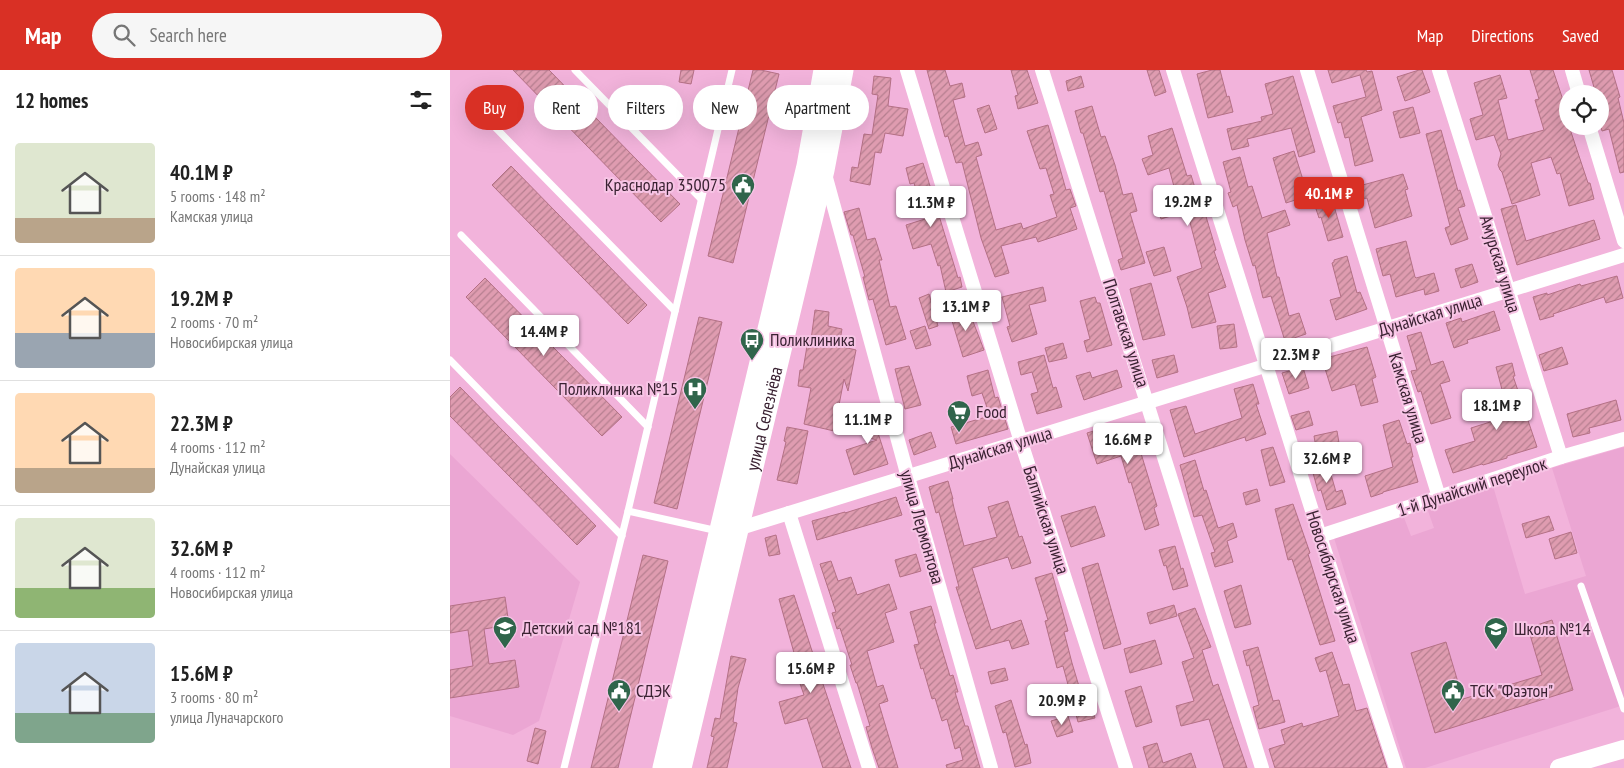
<!DOCTYPE html>
<html lang="en">
<head>
<meta charset="utf-8">
<style>
  body { margin:0; font-family:"PT Sans Narrow",sans-serif; background:#f6f6f6; color:#222; height:100vh; display:flex; flex-direction:column; font-size:19px; white-space:nowrap }
  * { box-sizing:border-box; margin:0 }
  p { font-size:16px; color:#767676 }
  .icon { flex:none; width:28px; height:28px; fill:none; stroke:currentColor; stroke-width:2; stroke-linecap:round; stroke-linejoin:round }
  .map { position:relative; flex:1; overflow:hidden }
  .side { display:flex; flex-direction:column; background:#fff; width:450px }
  .side>* { flex:none }
  .hud { position:absolute; left:15px; top:15px; width:475px; height:45px; display:flex; gap:10px }
  .controls { position:absolute; left:1109px; top:15px; display:grid; gap:10px }
  .controls a { display:grid; place-items:center; width:50px; height:50px; border-radius:50%; background:#fff; box-shadow:0 5px 20px #0002; font-size:25px }
  .price { position:absolute; translate:-50% -42px; padding:0 11px; border-radius:5px; background:#fff; color:#222; font-size:16px; line-height:32px; filter:drop-shadow(0 1px 2px #0008) }
  .price::after { content:''; position:absolute; left:50%; top:30px; width:15px; height:11px; margin-left:-8px; background:inherit; clip-path:polygon(0 0,100% 0,50% 100%) }
  .price.on { background:#d93025; color:#fff }
  ul { padding:0; list-style:none }
  li { display:flex; align-items:center; gap:15px; height:125px; padding:0 15px }
  li+li { border-top:1px solid #e0e0e0 }
  li span { display:grid; place-items:center; flex:none; width:140px; height:100px; border-radius:5px; color:#555 }
  li>.icon { margin-inline-start:auto }
  span .icon { width:60px; height:60px; fill:#fffc; stroke-width:1 }
  li b { font-size:21px }
  h2 { display:flex; justify-content:space-between; align-items:center; height:60px; padding:0 15px; font-size:21px }
  .chip { padding:0 18px; border-radius:22px; background:#fff; box-shadow:0 5px 20px #0002; font-size:18px; line-height:45px }
  .chip.on { background:#d93025; color:#fff }
  header { display:flex; align-items:center; gap:30px; box-sizing:border-box; height:70px; padding:0 25px; background:#d93025; color:#fff }
  header strong { font-size:24px }
  nav { display:flex; gap:28px; margin-inline-start:auto; font-size:18px }
  .search { width:350px; height:45px; background:#f6f6f6; display:flex; align-items:center; gap:12px; box-sizing:border-box; padding:0 18px; border-radius:28px; color:#767676; font-size:19px }
  main { display:flex; flex:1; min-height:0 }
  .map>svg:first-child { display:block }
</style>
</head>
<body>
<header>
<strong>Map</strong>
<div class="search"><svg class="icon" aria-label="search" viewBox="0 0 24 24"><circle cx="10" cy="10" r="6"/><path d="M15 15l6 6"/></svg>Search here</div>
<nav><a>Map</a><a>Directions</a><a>Saved</a></nav>
</header>
<main>
<section class="side">
<h2>12 homes<svg class="icon" aria-label="filters" viewBox="0 0 24 24"><path d="M4 7h16M4 17h16"/><circle cx="9" cy="7" r="2"/><circle cx="15" cy="17" r="2"/></svg></h2>
<ul>
<li><span style="background:linear-gradient(#dfe7d0 75%,#b9a48a 0)"><svg class="icon" aria-label="home" viewBox="0 0 24 24"><path d="M3 11l9-7 9 7M6 9v11h12V9"/></svg></span><div><b>40.1M ₽</b><p>5 rooms · 148 m²</p><p>Камская улица</p></div></li>
<li><span style="background:linear-gradient(#ffd9b3 65%,#9aa5b1 0)"><svg class="icon" aria-label="home" viewBox="0 0 24 24"><path d="M3 11l9-7 9 7M6 9v11h12V9"/></svg></span><div><b>19.2M ₽</b><p>2 rooms · 70 m²</p><p>Новосибирская улица</p></div></li>
<li><span style="background:linear-gradient(#ffd9b3 75%,#b9a48a 0)"><svg class="icon" aria-label="home" viewBox="0 0 24 24"><path d="M3 11l9-7 9 7M6 9v11h12V9"/></svg></span><div><b>22.3M ₽</b><p>4 rooms · 112 m²</p><p>Дунайская улица</p></div></li>
<li><span style="background:linear-gradient(#dfe7d0 70%,#8fb573 0)"><svg class="icon" aria-label="home" viewBox="0 0 24 24"><path d="M3 11l9-7 9 7M6 9v11h12V9"/></svg></span><div><b>32.6M ₽</b><p>4 rooms · 112 m²</p><p>Новосибирская улица</p></div></li>
<li><span style="background:linear-gradient(#c9d6e8 70%,#7fa58c 0)"><svg class="icon" aria-label="home" viewBox="0 0 24 24"><path d="M3 11l9-7 9 7M6 9v11h12V9"/></svg></span><div><b>15.6M ₽</b><p>3 rooms · 80 m²</p><p>улица Луначарского</p></div></li>
</ul>
</section>
<div class="map">
<svg width="1174" height="698" viewBox="0 0 1174 698">
  <defs>
    <pattern id="building-hatch" width="6" height="6" patternUnits="userSpaceOnUse" patternTransform="scale(1.25)"><rect width="6" height="6" fill="#df9cb0"/><path d="M-1 1l2-2M0 6l6-6M5 7l2-2" fill="none" stroke="#b67f90"/></pattern>
  </defs>
  <rect width="100%" height="100%" fill="#f2b3db"/>
  <g fill="#eba6d3">
    <path d="M1174,377V635L975,698H956L884,468L953,445L961,466L984,458L977,438L1043,416L1075,524L1136,506L1102,398Z"/>
    <path d="M0,384L130,512L89,651L63,665L0,646Z"/>
  </g>
  <g fill="url(#building-hatch)" stroke="#b47085">
    <path d="M63,0H99L230,134L211,152Z"/>
    <path d="M231,0H244L241,14L229,12Z"/>
    <path d="M303,0H311L329,4L283,193L258,186Z"/>
    <path d="M477,0H495L500,16L512,13L515,27L503,30L515,76L528,72L532,85L526,87L546,160L571,153L573,159L607,147L600,125L604,124L596,98L590,99L577,61L598,55L616,120L620,119L626,136L620,138L627,159L588,172L586,167L551,176L559,203L545,207L531,168L512,92L506,93L498,66L495,67Z"/>
    <path d="M561,0H577L588,33L568,39L565,26L568,25Z"/>
    <path d="M697,0H709L716,22L705,26Z"/>
    <path d="M762,0H770L777,27L779,26L783,42L758,48L747,4Z"/>
    <path d="M878,0H916L917,2L922,1L932,40L911,47L923,91L905,96L899,67L895,68L891,52L888,53L883,36L916,27L910,5L882,13Z"/>
    <path d="M969,0H972L980,22L955,31L947,7Z"/>
    <path d="M1080,0H1103L1117,42H1115L1118,56H1119L1138,113H1140L1144,129L1119,136L1110,103L1107,104L1101,87L1081,93L1090,125L1062,134L1052,102L1050,100L1048,95L1051,84L1044,65L1026,70L1020,49L1033,45L1024,13L1050,5L1057,28L1048,30L1058,70L1094,60L1085,30L1089,29Z"/>
    <path d="M1139,0H1162L1170,27L1168,28L1174,53V102L1170,103L1159,59L1152,61L1150,53V24H1146Z"/>
    <path d="M424,6L441,8L438,36L458,39L453,66L435,63L431,83L425,82L420,115L400,111L402,97L408,98L414,64L422,65L428,25L422,24Z"/>
    <path d="M631,6L634,17L618,21L616,11Z"/>
    <path d="M843,6L865,82L849,87L841,58L797,69L799,76L782,80L777,59L812,51L811,47L823,44L815,14Z"/>
    <path d="M539,35L547,59L535,63L527,39Z"/>
    <path d="M642,36L651,67L655,66L665,95L673,125L682,123L687,141L680,143L695,193L671,200L668,190L673,188L665,160L654,121L650,122L633,63H631L625,41Z"/>
    <path d="M963,37L970,63L950,68L943,42Z"/>
    <path d="M722,58L737,106L741,105L750,134L752,133L766,180L764,181L776,217L758,223L766,252L742,258L737,237L727,207L752,198L737,141L711,149L706,131L726,124L719,98L698,105L692,89L703,85L698,66Z"/>
    <path d="M991,60L1008,121L1010,120L1015,136L1008,138L1018,169L1001,175L995,158L1000,156L976,64Z"/>
    <path d="M844,81L858,126L836,133L823,88Z"/>
    <path d="M790,87L798,117L802,116L812,148L835,140L840,155L817,163L827,207H829L839,246L849,243L856,264L835,271L821,226L813,228L805,195L803,196L795,170L787,135L783,137L778,123L781,122L773,92Z"/>
    <path d="M473,93L508,208L510,207L512,217L496,222L490,195L488,196L481,174L463,179L456,155L475,149L464,113L460,114L456,98Z"/>
    <path d="M61,96L197,235L178,254L42,115Z"/>
    <path d="M953,104L958,119L955,120L962,146L925,158L917,128L913,129L909,116Z"/>
    <path d="M882,129L893,167L878,171L871,147L869,148L864,133Z"/>
    <path d="M1066,135L1076,171L1144,150L1150,169L1067,195L1051,139Z"/>
    <path d="M409,138L417,170L425,168L432,190H429L440,237L446,236L456,269L436,275L423,229L419,230L413,207H415L403,165H401L394,142Z"/>
    <path d="M956,171L965,207L966,208L984,203L989,221L975,225L974,219L946,227L940,204L933,206L926,179Z"/>
    <path d="M714,177L721,201L704,206L696,182Z"/>
    <path d="M897,186L907,223L910,222L917,239L886,250L880,230L891,227L882,193L884,192V190Z"/>
    <path d="M1022,194L1028,212L1011,218L1005,199Z"/>
    <path d="M1167,206L1173,228L1156,233L1154,227L1103,244L1104,246L1090,250L1083,227L1097,223V225L1130,214L1131,216Z"/>
    <path d="M35,208L172,347L152,366L16,227Z"/>
    <path d="M701,213L715,265L693,270L680,219Z"/>
    <path d="M593,217L596,231L579,235L587,264L562,272L557,257L560,256L552,227Z"/>
    <path d="M479,224L488,256L479,259L469,228Z"/>
    <path d="M645,227L647,233H650L662,275L637,282L634,271L640,269L630,231Z"/>
    <path d="M517,236L534,280L513,287L499,241Z"/>
    <path d="M365,240L379,242L378,256L392,259L389,276L406,280L398,321L394,309L384,361L354,354L361,318L348,316L350,300H353L358,270H361Z"/>
    <path d="M1044,241L1050,260L1017,270L1018,273L1004,278L996,253L1011,248L1012,252Z"/>
    <path d="M249,247L272,252L227,439L204,433Z"/>
    <path d="M784,254L787,277L770,279L767,256Z"/>
    <path d="M475,256L481,275L466,279L460,261Z"/>
    <path d="M971,262L981,295L993,291L1000,311L990,314L1001,348L981,354L971,321L968,322L961,301L967,300L957,266Z"/>
    <path d="M613,273L617,288L599,292L595,278Z"/>
    <path d="M917,277L926,307L922,309L928,332L911,336L905,314L882,321L872,289Z"/>
    <path d="M1112,277L1118,294L1094,301L1089,285Z"/>
    <path d="M594,285L603,318L606,317L612,337L587,344L581,324L588,322L582,302L571,305L568,292Z"/>
    <path d="M724,285L728,302L707,308L702,290Z"/>
    <path d="M1062,293L1065,306H1063L1087,377L1057,386V388L1033,395L1032,394L1003,403L995,380L1025,371L1021,358L1053,348L1048,329L1054,327L1046,297Z"/>
    <path d="M459,296L471,335L455,339L445,299Z"/>
    <path d="M853,297L859,318L839,324L832,303Z"/>
    <path d="M538,300L545,328L548,327L558,359L506,374L501,357L540,346L532,323L522,326L517,306Z"/>
    <path d="M667,300L672,317L634,330L626,306L640,302L642,308Z"/>
    <path d="M803,314L809,334H806L816,364L796,371L795,367L734,387L720,340L736,336L745,364L792,348L784,319Z"/>
    <path d="M10,317L146,456L127,475L0,346V327Z"/>
    <path d="M1166,330L1171,350L1139,358L1140,363L1123,367L1117,344Z"/>
    <path d="M424,338L431,362L428,363L438,394L404,405L396,380L427,370L412,366L405,344Z"/>
    <path d="M859,341L863,355L846,360L841,346Z"/>
    <path d="M949,350L957,374L960,373L963,387H961L968,412L933,422V423L921,427L915,406L943,397L933,355Z"/>
    <path d="M685,354L693,379L690,380L707,436L704,438L709,455L695,460L681,412L679,413L671,386L647,394L637,363L660,356L662,361Z"/>
    <path d="M337,357L358,361L347,414L327,410L336,372L334,371Z"/>
    <path d="M887,361L890,379L867,384L864,366Z"/>
    <path d="M481,362L486,377L464,385L459,370Z"/>
    <path d="M823,377L835,412L820,416L811,380Z"/>
    <path d="M876,387L886,422L892,420L896,434L877,440L871,420L868,421L860,392Z"/>
    <path d="M745,390L754,421L756,420L768,458L783,453L787,467L777,471L783,492L765,497L761,483L765,482L752,445L744,447L730,395Z"/>
    <path d="M498,411L503,429H502L504,438L514,476L547,467L538,437L558,431L569,467L572,466L581,493L562,499L558,487L522,498L541,560L571,550L579,574L562,579L559,570L526,579L506,517H509L489,442L486,443L479,417Z"/>
    <path d="M807,419L810,431L796,435L793,423Z"/>
    <path d="M446,427L452,445L367,470L362,451L395,442V443Z"/>
    <path d="M843,434L860,483L858,484L885,571L870,575L842,489L838,490L825,439Z"/>
    <path d="M645,436L655,466L621,477L611,446Z"/>
    <path d="M1099,446L1104,460L1076,468L1072,454Z"/>
    <path d="M1121,462L1127,483L1105,489L1099,469Z"/>
    <path d="M326,465L330,484L319,486L315,468Z"/>
    <path d="M725,476L731,499L733,498L738,516L723,520L716,495L714,496L709,480Z"/>
    <path d="M466,484L471,501L450,507L445,490Z"/>
    <path d="M193,485L218,491L168,698H141Z"/>
    <path d="M381,491L388,511L401,507L407,525L439,514L447,539L435,543L444,572L417,581L427,617L433,615L438,631L429,634L448,698H429L422,678L416,657L420,656L407,613H406L400,595H402L390,558L387,559L382,543L386,542L370,494Z"/>
    <path d="M648,493L671,574L654,579L632,498Z"/>
    <path d="M602,503L618,561L614,562L622,593L634,633L640,631L645,648L628,652L613,596L607,598L595,551L598,550L585,508Z"/>
    <path d="M791,515L801,554L785,558L774,521Z"/>
    <path d="M344,525L363,584L401,698H373L357,648L335,654L329,632L354,625L342,591L346,590L329,529Z"/>
    <path d="M55,527L59,555L34,559L39,594L65,590L69,617L0,628V600L23,596L18,560L0,563V536Z"/>
    <path d="M724,535L727,546L700,554L697,543Z"/>
    <path d="M481,536L486,553H484L500,606L503,605L508,622H505L515,656H518L530,698H497L496,695L513,690L510,677L505,679L497,649L492,651L485,628L482,629L473,598L471,599L464,575L469,574L460,542Z"/>
    <path d="M745,538L761,577L752,580L763,616L768,614L797,698H774L759,649L731,656L726,636L744,631L732,592L744,588L728,544Z"/>
    <path d="M1102,550L1123,620L985,663L961,583L996,572L1013,629L1092,605L1078,558Z"/>
    <path d="M705,570L712,594L680,603L674,579Z"/>
    <path d="M808,577L823,631L829,630L835,652L809,659L803,637L809,635L799,595L797,596L793,581Z"/>
    <path d="M882,582L893,615L899,614L906,641L917,638L937,698H825L819,679L835,674L831,660L852,653L853,657L889,646L876,600L870,602L865,588Z"/>
    <path d="M281,586L296,589L288,618L283,652L287,653L277,698H257L264,667L261,666L265,648L270,649Z"/>
    <path d="M555,598L558,610L541,614L538,602Z"/>
    <path d="M691,616L702,652L686,657L675,621Z"/>
    <path d="M561,630L575,675L577,674L581,693L565,697L556,662L553,663L545,636Z"/>
    <path d="M618,646L623,662L607,667L601,651Z"/>
    <path d="M85,658L96,661L88,694L77,691Z"/>
    <path d="M707,673L713,693L741,683L746,698H699L693,677Z"/>
  </g>
  <g fill="none" stroke-linecap="round" stroke-linejoin="round">
    <g stroke="#fff" stroke-width="7">
      <path d="M125,0L251,129"/>
      <path d="M38,50L225,241"/>
      <path d="M11,165L198,357"/>
      <path d="M0,290L172,466"/>
      <path d="M178,441L268,461"/>
      <path d="M1131,516L1174,639"/>
      <path d="M114,698L178,441L282,0"/>
    </g>
    <g stroke="#fff" stroke-width="14">
      <path d="M457,0L571,372L676,698"/>
      <path d="M592,0L812,698"/>
      <path d="M723,0L870,466L946,698"/>
      <path d="M857,0L989,427"/>
      <path d="M989,0L1111,387"/>
      <path d="M1122,0L1129,24"/>
      <path d="M1139,56L1174,171"/>
      <path d="M375,104L458,407L541,698"/>
      <path d="M339,443L419,698"/>
      <path d="M284,460L1174,185"/>
      <path d="M870,466L1111,387L1174,369"/>
    </g>
    <path stroke="#fff" stroke-width="18" d="M1109,698L1174,679"/>
    <g stroke="#fff" stroke-width="21">
      <path d="M213,698L357,96L374,0"/>
      <path id="s1" d="M231,698L374,100L393,0"/>
    </g>
  </g>
  <defs>
    <g id="civic-pin" transform="scale(1.25)"><path d="M0 17L-7.5 6A9.5 9.5 0 1 1 7.5 6Z" fill="#30654b" stroke="#f7c4e5"/><path d="M-.6-6.5H3V-4.5H.6V-3L4-1V1h2V6H-6V1h2V-1L-.6-3ZM-1.2 2.5V6h2.4V2.5Z" fill="#fff"/></g>
    <g id="bus-pin" transform="scale(1.25)"><path d="M0 17L-7.5 6A9.5 9.5 0 1 1 7.5 6Z" fill="#30654b" stroke="#f7c4e5"/><path d="M-5-6H5V4H4V6H2V4H-2V6H-4V4H-5ZM-3.5-4V0h7V-4ZM-3.5 1.2v1.5H-2V1.2ZM2 1.2v1.5H3.5V1.2Z" fill="#fff"/></g>
    <g id="hospital-pin" transform="scale(1.25)"><path d="M0 17L-7.5 6A9.5 9.5 0 1 1 7.5 6Z" fill="#30654b" stroke="#f7c4e5"/><path d="M-5-5h3v3.5h4V-5h3V5h-3V1.5h-4V5h-3Z" fill="#fff"/></g>
    <g id="supermarket-pin" transform="scale(1.25)"><path d="M0 17L-7.5 6A9.5 9.5 0 1 1 7.5 6Z" fill="#30654b" stroke="#f7c4e5"/><path d="M-6-5.5h2.5l.6 2H6L4.5 2H-2.5L-4.4-4H-6ZM-1.5 3.2a1.3 1.3 0 1 0 .1 0ZM3 3.2a1.3 1.3 0 1 0 .1 0Z" fill="#fff"/></g>
    <g id="school-pin" transform="scale(1.25)"><path d="M0 17L-7.5 6A9.5 9.5 0 1 1 7.5 6Z" fill="#30654b" stroke="#f7c4e5"/><path d="M0-5L7-2L0 1L-7-2ZM-4 1L0 2.5L4 1V4Q0 6-4 4Z" fill="#fff"/></g>
  </defs>
  <g fill-rule="evenodd">
    <use href="#civic-pin" x="293" y="115"/>
    <use href="#bus-pin" x="302" y="270"/>
    <use href="#hospital-pin" x="245" y="319"/>
    <use href="#supermarket-pin" x="509" y="342"/>
    <use href="#school-pin" x="55" y="558"/>
    <use href="#school-pin" x="1046" y="559"/>
    <use href="#civic-pin" x="169" y="621"/>
    <use href="#civic-pin" x="1003" y="621"/>
  </g>
  <g text-anchor="middle" stroke-width="4" stroke-linejoin="round" paint-order="stroke">
    <g font-size="18" fill="#3a2232" stroke="#f7c4e5" text-anchor="start">
      <text x="276" y="121" text-anchor="end">Краснодар 350075</text>
      <text x="320" y="276">Поликлиника</text>
      <text x="228" y="325" text-anchor="end">Поликлиника №15</text>
      <text x="526" y="348">Food</text>
      <text x="72" y="564">Детский сад №181</text>
      <text x="1064" y="565">Школа №14</text>
      <text x="186" y="627">СДЭК</text>
      <text x="1020" y="627">ТСК "Фаэтон"</text>
    </g>
    <g font-size="18" fill="#3a2232" stroke="#f7c4e5">
      <text transform="translate(1050 194) rotate(73)" y="6">Амурская улица</text>
      <text transform="translate(980 245) rotate(-17)" y="6">Дунайская улица</text>
      <text transform="translate(676 263) rotate(72)" y="6">Полтавская улица</text>
      <text transform="translate(958 328) rotate(73)" y="6">Камская улица</text>
      <text dy="6" stroke="none"><textPath href="#s1" startOffset="359">улица Селезнёва</textPath></text>
      <text transform="translate(550 378) rotate(-17)" y="6">Дунайская улица</text>
      <text transform="translate(1022 417) rotate(-18)" y="6">1-й Дунайский переулок</text>
      <text transform="translate(596 450) rotate(72)" y="6">Балтийская улица</text>
      <text transform="translate(472 457) rotate(74)" y="6">улица Лермонтова</text>
      <text transform="translate(883 507) rotate(72)" y="6">Новосибирская улица</text>
    </g>
  </g>
</svg>
<div class="controls">
<a><svg class="icon" aria-label="locate" viewBox="0 0 24 24"><circle cx="12" cy="12" r="6"/><path d="M12 2v4M12 18v4M2 12h4M18 12h4"/></svg></a>
</div>
<b class="price on" style="left:879px;top:149px">40.1M ₽</b>
<b class="price" style="left:738px;top:157px">19.2M ₽</b>
<b class="price" style="left:481px;top:158px">11.3M ₽</b>
<b class="price" style="left:516px;top:262px">13.1M ₽</b>
<b class="price" style="left:94px;top:287px">14.4M ₽</b>
<b class="price" style="left:846px;top:310px">22.3M ₽</b>
<b class="price" style="left:1047px;top:361px">18.1M ₽</b>
<b class="price" style="left:418px;top:375px">11.1M ₽</b>
<b class="price" style="left:678px;top:395px">16.6M ₽</b>
<b class="price" style="left:877px;top:414px">32.6M ₽</b>
<b class="price" style="left:361px;top:624px">15.6M ₽</b>
<b class="price" style="left:612px;top:656px">20.9M ₽</b>
<div class="hud">
<a class="chip on">Buy</a>
<a class="chip">Rent</a>
<a class="chip">Filters</a>
<a class="chip">New</a>
<a class="chip">Apartment</a>
</div>
</div>
</main>
</body>
</html>
